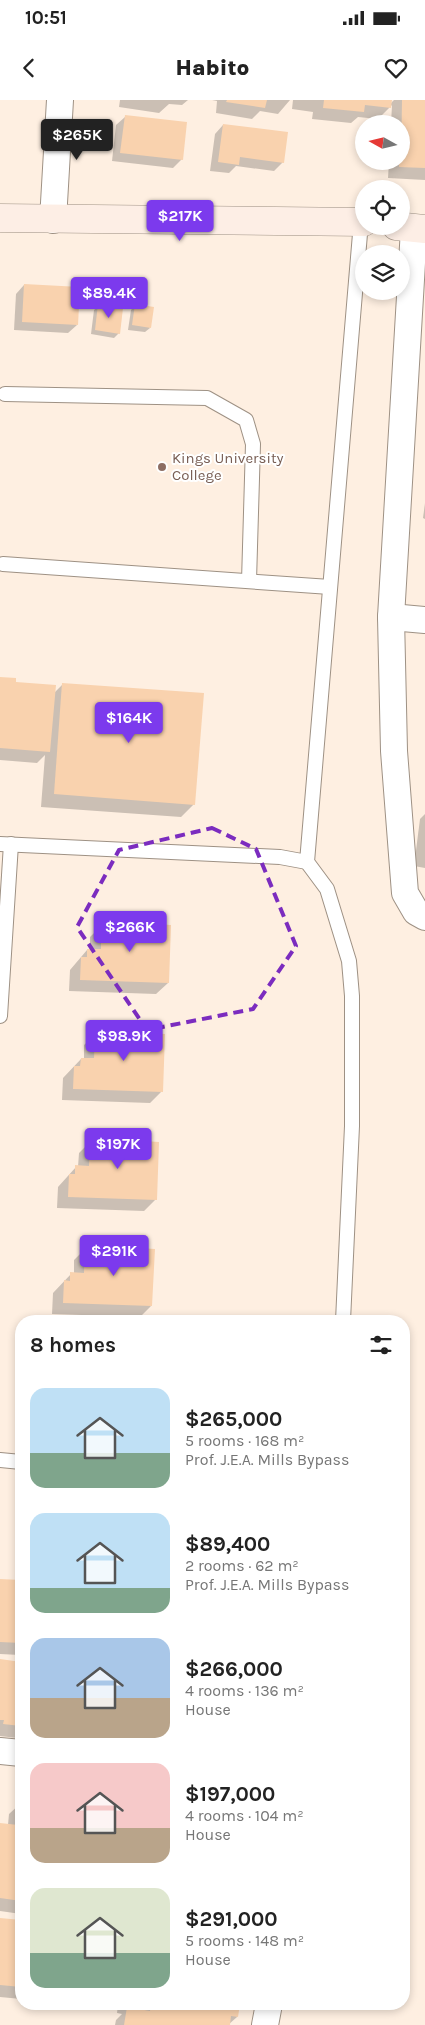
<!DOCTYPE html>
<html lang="en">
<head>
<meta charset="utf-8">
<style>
  body { margin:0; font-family:Karla,sans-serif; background:#f2f2f2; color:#222; height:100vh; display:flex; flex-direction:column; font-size:19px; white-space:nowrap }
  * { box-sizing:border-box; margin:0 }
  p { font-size:16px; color:#767676 }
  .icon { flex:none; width:28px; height:28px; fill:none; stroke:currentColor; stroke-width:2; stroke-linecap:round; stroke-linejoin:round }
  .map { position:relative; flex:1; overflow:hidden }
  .panel { position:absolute; left:15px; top:1215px; width:395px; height:695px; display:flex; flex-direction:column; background:#fff; border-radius:20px; box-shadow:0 2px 8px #0003 }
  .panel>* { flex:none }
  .needle { width:32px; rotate:278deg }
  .buttons { position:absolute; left:355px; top:15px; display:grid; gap:10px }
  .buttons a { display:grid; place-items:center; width:55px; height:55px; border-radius:50%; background:#fff; box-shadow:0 2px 8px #0003; font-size:25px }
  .price { position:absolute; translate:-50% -42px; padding:0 11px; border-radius:5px; background:#7c3aed; color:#fff; font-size:16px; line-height:32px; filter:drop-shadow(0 1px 2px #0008) }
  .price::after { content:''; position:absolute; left:50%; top:30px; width:15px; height:11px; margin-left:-8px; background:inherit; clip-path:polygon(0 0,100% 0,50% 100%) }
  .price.current { background:#222; color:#fff }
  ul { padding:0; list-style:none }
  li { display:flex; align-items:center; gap:15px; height:125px; padding:0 15px }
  li span { display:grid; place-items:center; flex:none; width:140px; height:100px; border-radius:15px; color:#555 }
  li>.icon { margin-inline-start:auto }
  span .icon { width:60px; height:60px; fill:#fffc; stroke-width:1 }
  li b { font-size:21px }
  h2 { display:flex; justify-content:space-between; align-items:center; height:60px; padding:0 15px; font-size:21px }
  .status { display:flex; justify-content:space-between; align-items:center; height:35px; padding:0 25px; background:#fff; direction:ltr }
  .status svg { height:14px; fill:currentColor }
  header { display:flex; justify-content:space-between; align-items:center; height:65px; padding:0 15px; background:#fff; font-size:22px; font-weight:800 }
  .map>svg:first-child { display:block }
</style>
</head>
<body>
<div class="status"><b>10:51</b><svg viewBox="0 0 49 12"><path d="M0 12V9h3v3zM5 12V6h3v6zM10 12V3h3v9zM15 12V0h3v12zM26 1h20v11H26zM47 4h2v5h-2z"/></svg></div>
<header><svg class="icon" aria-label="back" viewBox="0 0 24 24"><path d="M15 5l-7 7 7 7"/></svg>Habito<svg class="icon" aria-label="heart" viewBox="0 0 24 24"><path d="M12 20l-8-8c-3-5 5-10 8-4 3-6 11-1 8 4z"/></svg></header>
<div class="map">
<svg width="425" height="1925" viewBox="0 0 425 1925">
  <rect width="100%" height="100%" fill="#feefe1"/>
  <g fill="#0003">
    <path d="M120,0H188L182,5L169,4L159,13L119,7Z"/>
    <path d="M212,0H290L278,14L260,11L252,19L216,13L217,1Z"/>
    <path d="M293,0H391L390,4L394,0H425V80L388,78L389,61H401V24H391L392,5L378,19L358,17L351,23L312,19L313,12L292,9Z"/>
    <path d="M125,17L182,59L173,68L112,61L116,25Z"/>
    <path d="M223,25L283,62L274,71L236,66L229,73L210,71L215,34Z"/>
    <path d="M24,185L77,225L68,233L14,230L16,194Z"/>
    <path d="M99,206L119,233L114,238L91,234L94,210Z"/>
    <path d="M135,206L150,228L145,232L128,230L131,210Z"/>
    <path d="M425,403V419L423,418Z"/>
    <path d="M0,578L54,593L63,584L194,704L181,717L41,707L45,655L37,663L0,660Z"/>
    <path d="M425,714V768L414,766L420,719Z"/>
    <path d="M128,818L168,883L156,894L69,891L70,870L87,850H90V837L102,825L121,826Z"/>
    <path d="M121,927L148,934L161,992L150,1003L62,1000L63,978L81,959H84V945L96,934H114Z"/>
    <path d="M116,1035L156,1099L144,1111L57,1108L58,1087L76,1067H78L79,1053L90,1042H109Z"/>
    <path d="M112,1142L151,1206L140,1217L52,1214L53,1193L71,1174H74V1160L85,1149H104Z"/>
    <path d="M0,1480L21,1481L20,1555L0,1554Z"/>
    <path d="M0,1560L21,1563V1661L14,1660L17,1638L0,1636Z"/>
    <path d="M21,1703V1814L0,1811V1724L8,1725L9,1714Z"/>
    <path d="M0,1819L21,1821V1899L0,1897Z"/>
    <path d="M118,1904H239L237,1917L228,1925H115L116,1920L122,1914L117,1913Z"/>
  </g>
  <g fill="#f9d2ae">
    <path d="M227,0H267L265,8L226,2Z"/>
    <path d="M324,0H392L391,8L365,5L364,12L323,8Z"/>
    <path d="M402,0H425V68L399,67V61H401Z"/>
    <path d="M125,15L187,22L183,60L120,53Z"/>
    <path d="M223,24L288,32L284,63L240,57L239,65L218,62Z"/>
    <path d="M24,184L80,187L78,225L22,222Z"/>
    <path d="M98,204L123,208L120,234L95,230Z"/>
    <path d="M135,204L154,207L151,228L132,225Z"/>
    <path d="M0,577L16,578V582L56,585L50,652L0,648Z"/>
    <path d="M62,583L204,593L195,705L54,694Z"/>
    <path d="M128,817L156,818V824L171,825L169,883L80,880L81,857H87V849H101V824H127Z"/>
    <path d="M121,926L149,927V933L165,934L163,992L73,989L74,966H80L81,958H94L95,933H121Z"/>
    <path d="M116,1034H144V1041L159,1042L157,1100L68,1097L69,1074H75V1065L89,1066L90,1040L116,1042Z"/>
    <path d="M111,1141H139V1148L155,1149L152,1206L63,1203L64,1180L70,1181V1172L84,1173L85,1147L111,1148Z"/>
    <path d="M0,1479L21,1480V1543L0,1542Z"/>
    <path d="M0,1559L21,1562V1626L3,1624L4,1620H0Z"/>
    <path d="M20,1705H21V1801L0,1798V1723L18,1725Z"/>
    <path d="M0,1818L21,1820V1887L0,1885Z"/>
    <path d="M144,1904H240L238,1917L231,1916L230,1925H124L127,1907L150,1911L151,1906Z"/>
  </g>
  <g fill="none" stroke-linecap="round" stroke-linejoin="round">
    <g stroke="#9e9184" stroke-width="16">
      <g id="lane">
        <path d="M5,294L207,298L246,320L253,344L249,481"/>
        <path d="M3,464L330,487"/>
        <path d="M0,744L280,757L307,762"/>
        <path d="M0,916L11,744"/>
        <path d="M343,1221L352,1026V896L349,861L327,789L307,762L361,122"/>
        <path d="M0,1360L21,1362"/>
      </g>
    </g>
    <g stroke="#9e9184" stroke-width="28">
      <g id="street">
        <path d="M53,120L60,0"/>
        <path d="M414,129L391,517L394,651L405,793L416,812L425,817"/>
        <path d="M391,517L425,520"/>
        <path d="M0,1651L21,1653"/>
        <path d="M265,1925L269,1904"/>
      </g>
    </g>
    <g stroke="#9e9184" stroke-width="29">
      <g id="secondary">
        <path d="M0,118L364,122"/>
        <path d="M396,126L425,129"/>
      </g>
    </g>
    <use href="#lane" stroke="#fff" stroke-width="14"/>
    <use href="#street" stroke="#fff" stroke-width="26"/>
    <use href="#secondary" stroke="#fdeee5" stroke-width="28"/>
  </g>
  <path fill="none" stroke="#7b2cbf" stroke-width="4" stroke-dasharray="10 6" stroke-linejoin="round" d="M212,728L256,749L296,846L253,909L147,930L77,827L119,750Z"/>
  <circle fill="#8d6e63" stroke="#fff" stroke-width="2" cx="162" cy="367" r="5"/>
  <g text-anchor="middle" stroke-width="4" stroke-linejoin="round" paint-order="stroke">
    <g font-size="15" fill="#785e54" stroke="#fff" text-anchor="start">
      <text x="172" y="363">Kings University<tspan x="172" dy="17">College</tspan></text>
    </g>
  </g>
</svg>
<div class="buttons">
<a><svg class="needle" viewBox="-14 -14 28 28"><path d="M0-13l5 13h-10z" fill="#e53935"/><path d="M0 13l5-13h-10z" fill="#767676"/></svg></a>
<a><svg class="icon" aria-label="locate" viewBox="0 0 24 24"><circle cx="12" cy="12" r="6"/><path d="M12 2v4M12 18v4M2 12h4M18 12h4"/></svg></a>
<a><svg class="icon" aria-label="layers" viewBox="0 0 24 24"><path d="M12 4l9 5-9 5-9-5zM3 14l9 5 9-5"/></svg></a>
</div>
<b class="price current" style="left:77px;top:61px">$265K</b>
<b class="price" style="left:180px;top:142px">$217K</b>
<b class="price" style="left:109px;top:219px">$89.4K</b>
<b class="price" style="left:129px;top:644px">$164K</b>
<b class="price" style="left:130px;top:853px">$266K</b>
<b class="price" style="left:124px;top:962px">$98.9K</b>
<b class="price" style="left:118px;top:1070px">$197K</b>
<b class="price" style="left:114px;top:1177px">$291K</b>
<section class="panel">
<h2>8 homes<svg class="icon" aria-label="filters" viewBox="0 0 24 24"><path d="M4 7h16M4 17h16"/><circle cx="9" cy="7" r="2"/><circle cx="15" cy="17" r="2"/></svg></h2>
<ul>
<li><span style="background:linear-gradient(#bfe0f5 65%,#7fa58c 0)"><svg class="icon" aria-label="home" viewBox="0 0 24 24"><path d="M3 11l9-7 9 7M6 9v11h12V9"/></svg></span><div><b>$265,000</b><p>5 rooms · 168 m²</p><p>Prof. J.E.A. Mills Bypass</p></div></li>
<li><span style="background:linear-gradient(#bfe0f5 75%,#7fa58c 0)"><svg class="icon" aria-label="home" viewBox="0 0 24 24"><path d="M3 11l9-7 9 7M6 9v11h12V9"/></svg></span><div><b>$89,400</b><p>2 rooms · 62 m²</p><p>Prof. J.E.A. Mills Bypass</p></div></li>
<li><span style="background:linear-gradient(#a9c7e8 60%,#b9a48a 0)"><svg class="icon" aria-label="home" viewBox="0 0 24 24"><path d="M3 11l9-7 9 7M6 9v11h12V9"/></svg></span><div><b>$266,000</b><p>4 rooms · 136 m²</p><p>House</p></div></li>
<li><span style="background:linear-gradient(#f6c9c9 65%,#b9a48a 0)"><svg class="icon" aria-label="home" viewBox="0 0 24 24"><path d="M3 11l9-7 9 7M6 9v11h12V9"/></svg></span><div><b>$197,000</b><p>4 rooms · 104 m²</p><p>House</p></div></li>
<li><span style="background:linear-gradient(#dfe7d0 65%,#7fa58c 0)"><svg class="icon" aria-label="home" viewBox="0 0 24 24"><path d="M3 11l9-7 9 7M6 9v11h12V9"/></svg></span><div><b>$291,000</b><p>5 rooms · 148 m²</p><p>House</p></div></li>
</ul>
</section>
</div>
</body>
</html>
